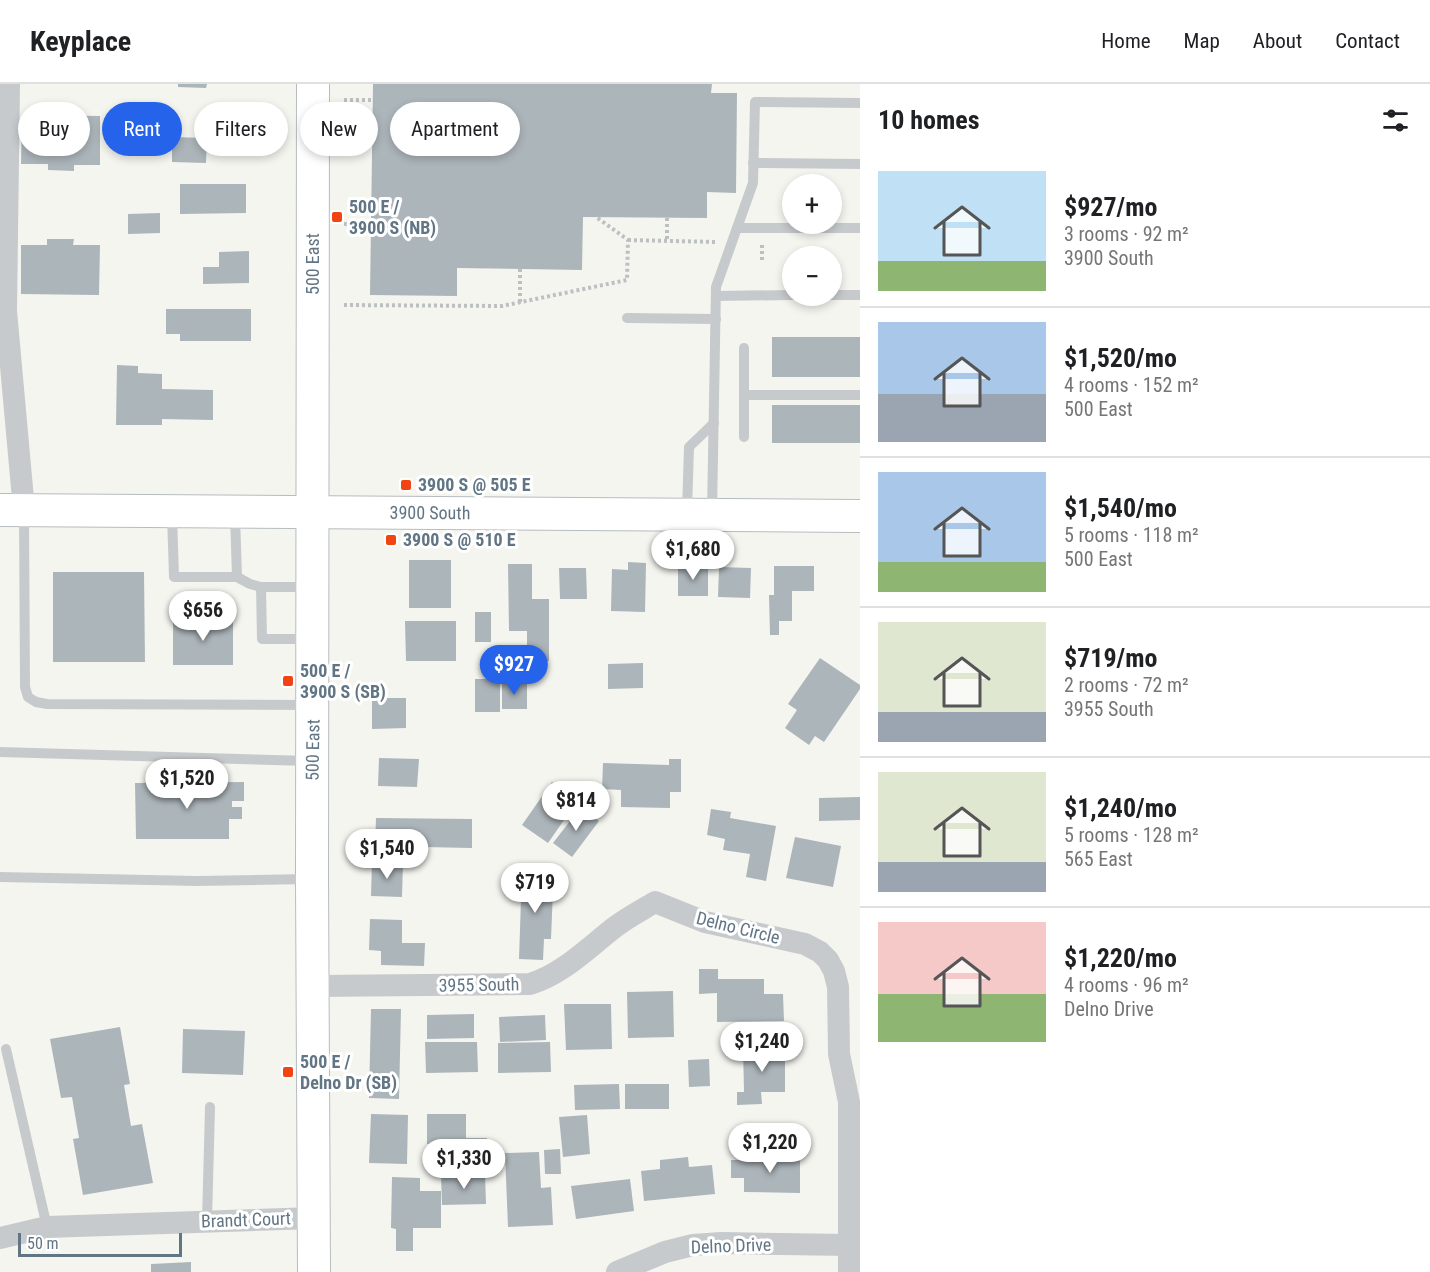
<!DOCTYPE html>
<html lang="en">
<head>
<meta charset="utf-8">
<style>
  body { margin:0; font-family:"Roboto Condensed",sans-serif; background:#f6f6f6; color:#202124; height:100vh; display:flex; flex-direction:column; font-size:22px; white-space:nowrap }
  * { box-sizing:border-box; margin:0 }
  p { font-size:20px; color:#757577 }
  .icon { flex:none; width:33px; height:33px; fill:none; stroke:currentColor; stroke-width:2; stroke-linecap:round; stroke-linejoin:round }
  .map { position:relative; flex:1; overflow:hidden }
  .panel { display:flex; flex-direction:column; background:#fff; width:570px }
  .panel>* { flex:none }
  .banner { position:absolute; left:18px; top:18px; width:570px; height:54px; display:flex; gap:12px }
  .tools { position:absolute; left:782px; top:90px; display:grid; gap:12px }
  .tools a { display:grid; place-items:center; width:60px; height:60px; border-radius:50%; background:#fff; box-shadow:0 3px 9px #0003; font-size:30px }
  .scale { position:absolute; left:18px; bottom:15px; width:164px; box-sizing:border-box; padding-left:6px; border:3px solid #617585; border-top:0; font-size:16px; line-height:21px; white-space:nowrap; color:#617585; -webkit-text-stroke:4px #fff; paint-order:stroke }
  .price { position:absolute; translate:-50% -51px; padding:0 14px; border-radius:21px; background:#fff; color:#222; font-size:20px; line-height:39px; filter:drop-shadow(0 2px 3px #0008) }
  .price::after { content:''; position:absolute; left:50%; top:36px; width:18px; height:14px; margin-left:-9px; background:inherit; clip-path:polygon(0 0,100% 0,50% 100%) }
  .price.on { background:#2563eb; color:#fff }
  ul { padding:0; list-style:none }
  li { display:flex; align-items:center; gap:18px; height:150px; padding:0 18px }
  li+li { border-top:2px solid #e0e0e0 }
  li span { display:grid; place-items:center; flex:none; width:168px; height:120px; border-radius:0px; color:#555 }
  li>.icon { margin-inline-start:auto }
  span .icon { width:72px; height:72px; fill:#fffc; stroke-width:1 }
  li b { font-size:26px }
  h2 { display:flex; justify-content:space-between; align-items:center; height:72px; padding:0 18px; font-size:26px }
  .chip { padding:0 21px; border-radius:27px; background:#fff; box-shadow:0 3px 9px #0003; font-size:21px; line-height:54px }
  .chip.on { background:#2563eb; color:#fff }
  header { display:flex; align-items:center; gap:36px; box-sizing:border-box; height:84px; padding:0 30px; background:#fff; border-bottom:2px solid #e0e0e0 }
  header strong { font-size:28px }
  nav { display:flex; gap:33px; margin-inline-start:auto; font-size:21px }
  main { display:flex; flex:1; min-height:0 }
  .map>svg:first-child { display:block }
</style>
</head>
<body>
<header>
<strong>Keyplace</strong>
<nav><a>Home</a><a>Map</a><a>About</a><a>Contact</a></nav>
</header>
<main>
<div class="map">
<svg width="860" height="1188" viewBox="0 0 860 1188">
  <rect width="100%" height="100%" fill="#f5f5f0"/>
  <g fill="#acb5ba">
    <path d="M178,0H207L206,4L178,3Z"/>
    <path d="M373,0H712L711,9H737L736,109L707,108V134L583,133L582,186L457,184V212L370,211Z"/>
    <path d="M215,20L250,21V59L214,58Z"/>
    <path d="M22,31L100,32V81H74V87L48,86V80H21Z"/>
    <path d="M172,53L207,54L206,79L172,78Z"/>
    <path d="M180,100H246V129L180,130Z"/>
    <path d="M160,129V149L128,150V130Z"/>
    <path d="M47,155H74L73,161H100L99,211L21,210V161H47Z"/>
    <path d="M249,167V199L203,200V183H219V168Z"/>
    <path d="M166,225H251V257H180V250H166Z"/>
    <rect x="772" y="253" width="88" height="40"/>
    <path d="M117,281L138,282V289L162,290V305L213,306V336L162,335V341H116Z"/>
    <rect x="772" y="321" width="88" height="38"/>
    <rect x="409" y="476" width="42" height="48"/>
    <path d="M628,478L646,479L645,528L611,527L612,485L628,486Z"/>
    <path d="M508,480H532V515H549V577H527V547H509Z"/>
    <rect x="678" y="482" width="30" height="30"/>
    <path d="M774,482H814V507H792V537H779V551H770L769,511H774Z"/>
    <path d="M719,483L751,484L750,514L718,513Z"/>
    <path d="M559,484H586L587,515H560Z"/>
    <path d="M53,488H144L145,578H53Z"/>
    <rect x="475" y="528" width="16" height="30"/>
    <rect x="173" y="536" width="60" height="45"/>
    <path d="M405,537H456V577H406Z"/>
    <path d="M820,574L860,601V605L824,658L815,652L809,661L785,644L797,626L788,620Z"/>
    <path d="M643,579V604L608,605V580Z"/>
    <rect x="475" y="595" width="25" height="33"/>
    <rect x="502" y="599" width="25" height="26"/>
    <path d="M372,614H406V644L372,645Z"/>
    <path d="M379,674L419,675L417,703L378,702Z"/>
    <path d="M669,675H681V708H670V724L621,723V706L602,705L603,679L669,681Z"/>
    <path d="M244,698V717H232V723H242V735H229V755H136L135,699Z"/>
    <path d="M552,698L578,716L548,759L522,741Z"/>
    <path d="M860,713V736L819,737V714Z"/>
    <path d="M580,724L599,737L572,773L553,759Z"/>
    <path d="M711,725L731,728L730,734L776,742L766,797L746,793L750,770L723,766L725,755L707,751Z"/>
    <path d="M376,734L472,735V764L375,762Z"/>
    <path d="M795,753L841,762L833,803L786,794Z"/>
    <path d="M372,779H403L402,813L371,812Z"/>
    <path d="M522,785H547L546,806H553L551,855H544L543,876L519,875Z"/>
    <path d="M370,835L402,836V859H425L424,882L381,881V867L369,866Z"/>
    <path d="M699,885H718V895H764V910H783L784,937L717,938V909L699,910Z"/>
    <path d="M673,907L674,953L628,954L627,908Z"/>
    <path d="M564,920H611L612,965L566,966Z"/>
    <path d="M371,925H401L399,1015L369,1014Z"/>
    <path d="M474,930V954L427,955V931Z"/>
    <path d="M545,931L546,956L500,958L499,933Z"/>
    <path d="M120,943L130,1000L124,1001L131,1042L142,1040L153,1099L83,1111L73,1055L79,1054L72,1013L61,1014L50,955Z"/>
    <path d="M183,945L245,947L243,991L182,989Z"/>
    <path d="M425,958H477L478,988L426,989Z"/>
    <path d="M550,958L551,988L498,989V959Z"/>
    <path d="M785,961V1008H761L762,1020L737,1021V1008H744L743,962Z"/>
    <path d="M709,975L710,1002L689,1003L688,976Z"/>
    <path d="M619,1000L620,1025L575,1026L574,1001Z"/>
    <rect x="625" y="1000" width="44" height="25"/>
    <path d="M371,1030L408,1031L407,1080L369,1079Z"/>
    <path d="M427,1030H466V1054H487V1085H464V1060H427Z"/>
    <path d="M587,1031L590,1070L563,1073L559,1033Z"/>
    <path d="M560,1065L561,1090H545L544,1066Z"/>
    <path d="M780,1067H800V1109L744,1108V1094H731V1076H780Z"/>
    <path d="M539,1068L541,1104L551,1103L553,1141L508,1143L505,1069Z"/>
    <path d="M688,1073L689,1083L712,1081L715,1110L644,1117L641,1087L660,1085V1076Z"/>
    <path d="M485,1090L486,1120L442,1121L441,1091Z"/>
    <path d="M392,1093L420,1094V1107H441V1144H413V1167H396V1145L391,1144Z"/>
    <path d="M630,1095L634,1127L576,1135L571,1102Z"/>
    <path d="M191,1178V1188H151V1180Z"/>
  </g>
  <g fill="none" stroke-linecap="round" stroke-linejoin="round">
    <g stroke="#b6bcc0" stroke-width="34">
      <g id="secondary">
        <path d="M313,0L312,795L314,1188"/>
        <path id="s1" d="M0,426L860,432"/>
      </g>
    </g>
    <g stroke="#bdc0c2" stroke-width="4" stroke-dasharray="3 3" stroke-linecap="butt">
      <path d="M344,16H371"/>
      <path d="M667,134V157"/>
      <path d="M344,140H371"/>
      <path d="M628,156L717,158"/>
      <path d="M762,176V159"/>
      <path d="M520,185V219"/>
      <path d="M344,221L502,222L627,196L628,156L596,133"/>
    </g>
    <g stroke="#c7cacd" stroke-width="10">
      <path d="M753,79L860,80"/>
      <path d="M737,144H860"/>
      <path d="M831,211H860"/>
      <path d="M716,212L792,211"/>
      <path d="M627,234L716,235"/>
      <path d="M744,264V353"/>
      <path d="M744,311H860"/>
      <path d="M687,427L689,363L714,339"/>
      <path d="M24,429L25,603L28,613L36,618L47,620L309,621"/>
      <path d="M712,429L716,203L753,99L755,18L860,19"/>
      <path d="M172,430L174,493H237L235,431"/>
      <path d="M237,493L250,500L261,503"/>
      <path d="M308,555H262L261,503H309"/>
      <path d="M0,668L309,677"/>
      <path d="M0,793L198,797L309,795"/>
      <path d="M6,965L47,1143"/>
      <path d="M207,1137L210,1023"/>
    </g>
    <g stroke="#c7cacd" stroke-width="22">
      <path d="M9,0L6,227L24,426"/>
      <path d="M314,902L530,900C563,890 589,863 615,843C628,833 642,826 655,818L705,838L805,860L820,868L828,876L834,887L838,903L839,970L849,1018V1188"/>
      <path d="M0,1154L47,1143L314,1134"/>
      <path d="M617,1188L665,1168L693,1161L721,1159L849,1161"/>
    </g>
    <use href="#secondary" stroke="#fff" stroke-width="32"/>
  </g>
  <g fill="#f24313" stroke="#fff" stroke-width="2">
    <rect x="331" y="127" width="12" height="12" rx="3"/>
    <rect x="400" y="395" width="12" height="12" rx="3"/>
    <rect x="385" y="450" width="12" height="12" rx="3"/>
    <rect x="282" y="591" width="12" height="12" rx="3"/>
    <rect x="282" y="982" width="12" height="12" rx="3"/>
  </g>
  <g text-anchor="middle" stroke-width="6" stroke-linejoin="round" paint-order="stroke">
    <g font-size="18" font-weight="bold" fill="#617585" stroke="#fff" text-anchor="start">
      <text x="349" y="129">500 E /<tspan x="349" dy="21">3900 S (NB)</tspan></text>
      <text x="418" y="407">3900 S @ 505 E</text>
      <text x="403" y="462">3900 S @ 510 E</text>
      <text x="300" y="593">500 E /<tspan x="300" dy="21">3900 S (SB)</tspan></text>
      <text x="300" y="984">500 E /<tspan x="300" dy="21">Delno Dr (SB)</tspan></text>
    </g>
    <g font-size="18" fill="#617585" stroke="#fff">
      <text transform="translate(313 180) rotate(-90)" y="6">500 East</text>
      <text dy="6" stroke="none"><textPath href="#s1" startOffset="430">3900 South</textPath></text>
      <text transform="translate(313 666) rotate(-89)" y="6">500 East</text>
      <text transform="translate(738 844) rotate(14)" y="6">Delno Circle</text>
      <text transform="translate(479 901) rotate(-1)" y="6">3955 South</text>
      <text transform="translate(246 1136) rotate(-2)" y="6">Brandt Court</text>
      <text transform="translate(731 1162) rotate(-2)" y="6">Delno Drive</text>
    </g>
  </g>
</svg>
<div class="tools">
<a>+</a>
<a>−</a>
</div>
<div class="scale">50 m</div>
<b class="price" style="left:693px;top:497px">$1,680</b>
<b class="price" style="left:203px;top:558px">$656</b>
<b class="price on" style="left:514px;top:612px">$927</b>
<b class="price" style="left:187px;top:726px">$1,520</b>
<b class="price" style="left:576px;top:748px">$814</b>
<b class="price" style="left:387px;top:796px">$1,540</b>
<b class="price" style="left:535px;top:830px">$719</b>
<b class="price" style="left:762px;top:989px">$1,240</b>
<b class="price" style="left:770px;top:1090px">$1,220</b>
<b class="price" style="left:464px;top:1106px">$1,330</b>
<div class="banner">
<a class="chip">Buy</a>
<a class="chip on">Rent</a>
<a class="chip">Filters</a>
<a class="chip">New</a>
<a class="chip">Apartment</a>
</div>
</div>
<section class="panel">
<h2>10 homes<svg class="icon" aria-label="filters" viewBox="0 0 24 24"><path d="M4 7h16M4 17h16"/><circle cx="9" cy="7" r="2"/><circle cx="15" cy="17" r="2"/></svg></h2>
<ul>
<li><span style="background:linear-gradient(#bfe0f5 75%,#8fb573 0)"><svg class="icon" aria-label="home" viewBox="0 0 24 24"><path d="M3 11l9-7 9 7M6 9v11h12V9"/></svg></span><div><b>$927/mo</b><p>3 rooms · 92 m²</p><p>3900 South</p></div></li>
<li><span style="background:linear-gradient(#a9c7e8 60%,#9aa5b1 0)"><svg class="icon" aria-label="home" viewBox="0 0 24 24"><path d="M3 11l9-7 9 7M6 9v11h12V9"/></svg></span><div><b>$1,520/mo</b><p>4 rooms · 152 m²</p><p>500 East</p></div></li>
<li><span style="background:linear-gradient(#a9c7e8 75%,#8fb573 0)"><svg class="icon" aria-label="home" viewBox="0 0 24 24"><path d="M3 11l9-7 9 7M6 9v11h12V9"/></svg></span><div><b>$1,540/mo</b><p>5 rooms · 118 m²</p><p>500 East</p></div></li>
<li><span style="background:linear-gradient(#dfe7d0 75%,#9aa5b1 0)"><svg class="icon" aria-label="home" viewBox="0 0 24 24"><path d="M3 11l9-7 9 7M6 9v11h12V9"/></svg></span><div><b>$719/mo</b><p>2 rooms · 72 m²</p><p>3955 South</p></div></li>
<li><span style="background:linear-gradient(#dfe7d0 75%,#9aa5b1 0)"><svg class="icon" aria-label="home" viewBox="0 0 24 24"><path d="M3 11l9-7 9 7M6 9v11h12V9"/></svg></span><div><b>$1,240/mo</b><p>5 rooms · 128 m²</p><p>565 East</p></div></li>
<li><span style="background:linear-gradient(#f6c9c9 60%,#8fb573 0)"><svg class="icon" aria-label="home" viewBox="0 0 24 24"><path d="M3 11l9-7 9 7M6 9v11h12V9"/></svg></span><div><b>$1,220/mo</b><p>4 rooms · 96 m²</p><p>Delno Drive</p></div></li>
</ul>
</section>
</main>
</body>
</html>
